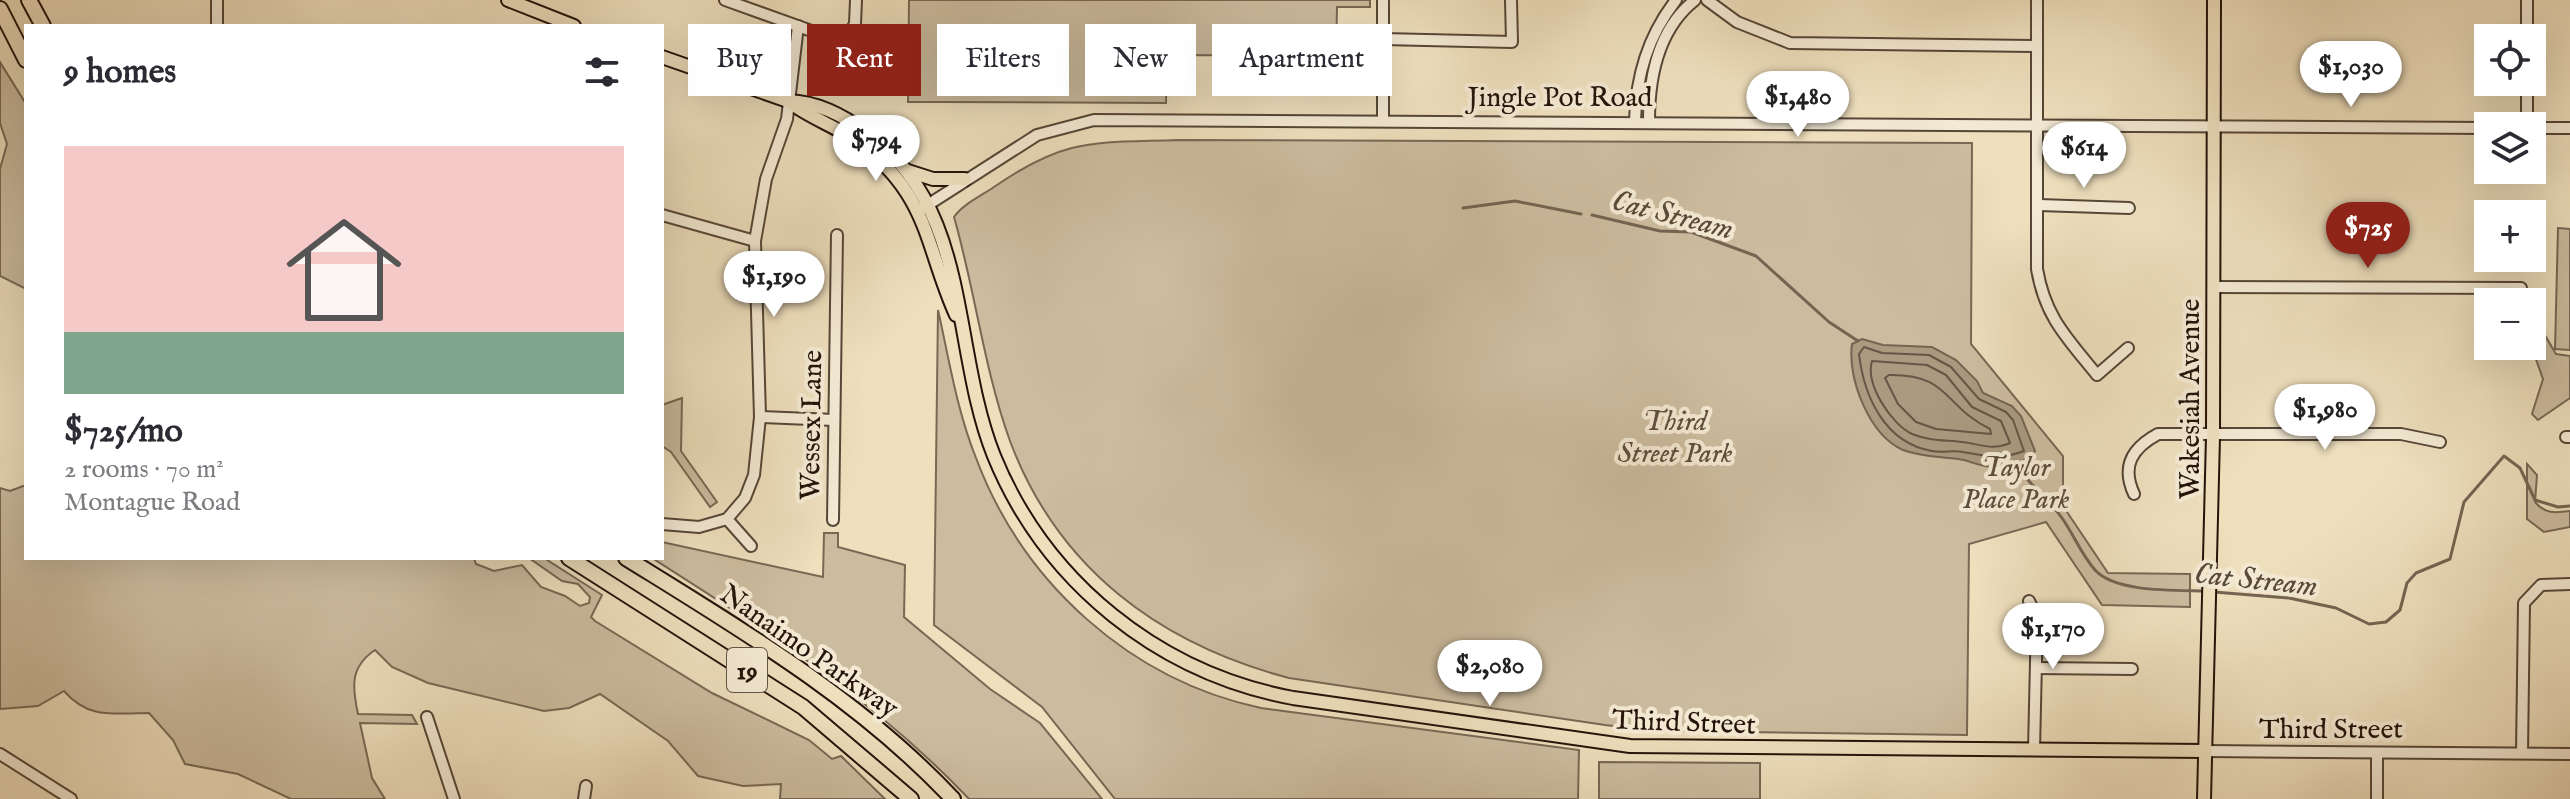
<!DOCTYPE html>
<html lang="en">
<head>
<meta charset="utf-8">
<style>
  body { margin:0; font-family:"IM FELL English",serif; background:#f2f2f3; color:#2b2b33; height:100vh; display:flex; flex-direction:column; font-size:30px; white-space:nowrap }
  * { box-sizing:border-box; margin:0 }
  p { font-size:26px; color:#7c7c81 }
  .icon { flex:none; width:44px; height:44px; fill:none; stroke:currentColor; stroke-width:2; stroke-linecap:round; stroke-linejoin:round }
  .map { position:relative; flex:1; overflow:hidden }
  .panel { position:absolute; left:24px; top:24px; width:640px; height:536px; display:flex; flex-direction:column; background:#fff; border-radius:0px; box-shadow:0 8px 32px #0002 }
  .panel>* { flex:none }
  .banner { position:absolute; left:688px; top:24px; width:760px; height:72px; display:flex; gap:16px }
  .controls { position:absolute; left:2474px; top:24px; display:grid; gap:16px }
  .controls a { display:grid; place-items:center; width:72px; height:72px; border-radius:0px; background:#fff; box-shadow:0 8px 32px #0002; font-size:40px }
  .price { position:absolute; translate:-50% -68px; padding:0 18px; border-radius:28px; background:#fff; color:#222; font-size:26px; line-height:52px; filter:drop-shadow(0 2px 4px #0008) }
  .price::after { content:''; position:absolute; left:50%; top:48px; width:24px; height:18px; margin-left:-12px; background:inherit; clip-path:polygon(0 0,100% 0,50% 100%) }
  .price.active { background:#8f2418; color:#fff }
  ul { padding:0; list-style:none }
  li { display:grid; align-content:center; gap:16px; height:424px; padding:0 40px }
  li+li { border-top:2px solid #e1e1e2 }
  li span { display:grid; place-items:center; height:248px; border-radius:0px; color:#555 }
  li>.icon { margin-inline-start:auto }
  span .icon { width:144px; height:144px; fill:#fffc; stroke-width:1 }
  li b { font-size:34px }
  h2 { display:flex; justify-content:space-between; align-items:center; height:96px; padding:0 40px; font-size:34px }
  .tag { padding:0 28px; border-radius:0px; background:#fff; box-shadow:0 8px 32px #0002; font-size:28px; line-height:72px }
  .tag.active { background:#8f2418; color:#fff }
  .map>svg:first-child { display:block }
</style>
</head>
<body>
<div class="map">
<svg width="2570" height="799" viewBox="0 0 2570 799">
  <rect width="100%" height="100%" fill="#eedfbd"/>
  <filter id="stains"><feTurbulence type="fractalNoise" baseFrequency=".0025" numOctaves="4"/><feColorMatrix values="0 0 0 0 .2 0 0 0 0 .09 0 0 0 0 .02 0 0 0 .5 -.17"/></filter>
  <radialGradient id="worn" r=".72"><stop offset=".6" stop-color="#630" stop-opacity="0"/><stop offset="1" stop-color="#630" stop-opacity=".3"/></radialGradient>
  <g fill="#ccbc9f" stroke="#786854" stroke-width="2">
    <path d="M909,0H1370V7H1337L1336,56L1167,55L1166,103L936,102H908Z"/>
    <path d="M0,62L26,104V289L0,276V169L7,144L0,123Z"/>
    <path d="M1178,140L1972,143L1971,344L2063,456V506L2108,573L2190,574V607L2102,605L2046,522L1969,544L1967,735L1656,731L1605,725L1289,678C1160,644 1058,569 1010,441C984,369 975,290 954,217C963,204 981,196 994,187C1066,137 1094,143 1178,140Z"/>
    <path d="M2558,228L2570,229V350L2555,349Z"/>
    <path d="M938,310C949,359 957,411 976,458C1023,583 1130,680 1261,708L1579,750L1578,799H1115L1042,707L934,625Z"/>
    <path d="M2539,325L2556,354L2570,356V398L2538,420L2532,414L2543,379L2532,348Z"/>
    <path d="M682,398L681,451L717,502L710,507L671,452L662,446V405Z"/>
    <path d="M2527,464L2537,475L2535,502C2545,514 2555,513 2570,511V527L2544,532L2527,519Z"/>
    <path d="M26,485V558H474L476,564L494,571L522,565L541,587L565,596L580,606L589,603L590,597L578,584L562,581L529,558H544L602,595L591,617L595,621L712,693L809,740L832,759L841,756L885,799H780L781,784L743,786L698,776L668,741L600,694L569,708L544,711L428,683L392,667L375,650C350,667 352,686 358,714L412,715L417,724L360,723L372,778L385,799H291L238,774L185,764L173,740L149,713C114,713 89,720 64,691L38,706L0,709V488L10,491Z"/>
    <path d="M824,533H838V547L905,565L904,617L990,689L1040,723L1102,799H969C874,699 768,632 652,558H662V542L823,577Z"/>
    <path d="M1599,762L1760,763V799H1599Z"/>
  </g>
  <path fill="#a99a80" stroke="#746451" stroke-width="2" d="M1862,339L1883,345L1932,347L1956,360L1977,381L1983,393L2012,406L2021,416L2035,451L2030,459C2018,461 2006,466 1994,467C1983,467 1974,463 1964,460C1943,456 1924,458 1903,450C1869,435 1847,378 1852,344Z"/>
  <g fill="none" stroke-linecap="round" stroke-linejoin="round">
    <g stroke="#665645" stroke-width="2">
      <path d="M1864,347L1882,353L1929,355L1951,367L1979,399L2006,412L2013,420L2024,451C2001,460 1986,456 1963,452C1953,450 1942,453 1932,451C1885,443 1864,397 1859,354Z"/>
      <path d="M1872,361L1927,365L1946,375L1972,407L2001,421L2010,443C1992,451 1980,444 1962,442C1944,440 1929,441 1912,434C1891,424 1865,384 1872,361Z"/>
      <path d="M1889,375C1950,374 1943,406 1990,429L1991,434L1936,429L1916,422L1898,404L1885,378Z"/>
    </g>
    <g stroke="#746451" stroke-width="3">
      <path d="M1463,208L1515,201L1581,214"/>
      <path d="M1592,215L1660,231L1691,232L1756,256L1829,322L1858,341"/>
      <path d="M2015,462C2029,486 2047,497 2062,518C2074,535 2081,554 2095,570C2116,593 2176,590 2207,591"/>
      <path d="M2214,592L2289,598L2336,608L2369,624L2386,622L2400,610L2407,583L2416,573L2450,559L2464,502L2504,456L2520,468L2535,500L2558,507L2570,506"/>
    </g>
    <g stroke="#564637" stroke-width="14">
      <g id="minor">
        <path d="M725,0L834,39L848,35L855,24L856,0"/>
        <path d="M1383,0V120"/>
        <path d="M1707,0L1737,22L1790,43L2037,46"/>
        <path d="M2037,0V269C2045,317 2067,338 2097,375L2128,348"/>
        <path d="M2527,0V38"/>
        <path d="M217,26V0"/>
        <path d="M1383,39L1512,42L1511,0"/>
        <path d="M2527,82V126"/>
        <path d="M1635,121C1636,75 1648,36 1676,0"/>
        <path d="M1649,121C1649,76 1658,29 1695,0"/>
        <path d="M2532,128H2570"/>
        <path d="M2039,205L2129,208"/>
        <path d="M923,208L1037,135L1094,120L2488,128"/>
        <path d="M662,215L755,241"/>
        <path d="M2214,287L2521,288"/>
        <path d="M760,417L834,420"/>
        <path d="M2566,437H2570"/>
        <path d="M2134,494C2121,466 2132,448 2158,434H2401L2440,442"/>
        <path d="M727,519L751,546"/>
        <path d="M833,520L837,235"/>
        <path d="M662,524L699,527L727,519L745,498L754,475L760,417L755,241L766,179L787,119L798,26"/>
        <path d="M2029,601L2037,618L2034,750"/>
        <path d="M2036,668L2132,669"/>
        <path d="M427,717L454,799"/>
        <path d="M2205,751L2570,754"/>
        <path d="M2377,753V799"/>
        <path d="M2522,753L2524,603L2541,585L2570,584"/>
        <path d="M0,754L71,799"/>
        <path d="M584,799L586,786"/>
      </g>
    </g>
    <g stroke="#24130a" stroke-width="16">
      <g id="major">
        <path d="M508,0L574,26"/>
        <path d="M662,57L788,101C811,119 839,127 862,145C930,198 925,246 956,315"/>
        <path d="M788,101C818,102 842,115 866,132C973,209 950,346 994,456C1046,583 1159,673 1293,698L1630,746L2205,751"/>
        <path d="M908,171L933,179H965"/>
        <path d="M2204,799L2213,437L2214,0"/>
      </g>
    </g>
    <g stroke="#24130a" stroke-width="18">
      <g id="highway">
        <path d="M29,0L43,26"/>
        <path d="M0,9L26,60"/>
        <path d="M569,558L803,707L911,799"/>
        <path d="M626,558C742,630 859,699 953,799"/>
      </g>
    </g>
    <use href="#minor" stroke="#f4ead4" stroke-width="10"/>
    <use href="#major" stroke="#eedfbd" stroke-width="12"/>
    <use href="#highway" stroke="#eedfbd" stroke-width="14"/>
  </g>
  <g text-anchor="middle" stroke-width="8" stroke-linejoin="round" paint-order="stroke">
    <rect fill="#f4ead4" stroke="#625447" stroke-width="2" x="727" y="648" width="40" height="44" rx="6"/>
    <g font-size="26" font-weight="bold" fill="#24130a">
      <text x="747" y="679">19</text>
    </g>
    <g font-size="28" fill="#24130a" stroke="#f4ead4">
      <text x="1560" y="106">Jingle Pot Road</text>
      <text transform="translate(2189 399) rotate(-90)" y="10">Wakesiah Avenue</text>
      <text transform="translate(810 425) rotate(-89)" y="10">Wessex Lane</text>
      <text transform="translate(810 650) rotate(35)" y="10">Nanaimo Parkway</text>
      <text transform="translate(1684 721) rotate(2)" y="10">Third Street</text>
      <text x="2331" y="738">Third Street</text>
    </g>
    <g font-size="28" font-style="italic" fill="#5f4e3e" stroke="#f4ead4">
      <text x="1675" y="430">Third<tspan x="1675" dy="32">Street Park</tspan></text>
      <text x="2016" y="476">Taylor<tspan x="2016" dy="32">Place Park</tspan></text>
    </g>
    <g font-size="30" font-style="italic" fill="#594939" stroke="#f4ead4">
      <text transform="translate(1673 214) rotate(14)" y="10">Cat Stream</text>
      <text transform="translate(2256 579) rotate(6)" y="10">Cat Stream</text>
    </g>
  </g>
  <rect width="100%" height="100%" filter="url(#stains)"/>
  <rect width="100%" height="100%" fill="url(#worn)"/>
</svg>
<div class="controls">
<a><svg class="icon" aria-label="locate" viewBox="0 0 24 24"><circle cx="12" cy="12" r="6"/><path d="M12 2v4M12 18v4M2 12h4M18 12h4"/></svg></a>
<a><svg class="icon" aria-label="layers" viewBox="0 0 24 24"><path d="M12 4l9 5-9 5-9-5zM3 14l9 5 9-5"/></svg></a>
<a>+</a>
<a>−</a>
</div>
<b class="price" style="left:2351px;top:109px">$1,030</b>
<b class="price" style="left:1798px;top:139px">$1,480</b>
<b class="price" style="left:876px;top:183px">$794</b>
<b class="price" style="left:2084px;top:190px">$614</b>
<b class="price active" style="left:2368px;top:270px">$725</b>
<b class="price" style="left:774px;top:319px">$1,190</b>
<b class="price" style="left:2325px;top:452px">$1,980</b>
<b class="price" style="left:2053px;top:671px">$1,170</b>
<b class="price" style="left:1490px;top:708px">$2,080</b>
<div class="banner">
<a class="tag">Buy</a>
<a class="tag active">Rent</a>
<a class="tag">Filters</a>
<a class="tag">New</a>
<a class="tag">Apartment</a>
</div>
<section class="panel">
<h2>9 homes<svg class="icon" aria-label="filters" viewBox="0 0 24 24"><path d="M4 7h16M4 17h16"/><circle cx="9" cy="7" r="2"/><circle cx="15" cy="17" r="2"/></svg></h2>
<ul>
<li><span style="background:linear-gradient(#f6c9c9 75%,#7fa58c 0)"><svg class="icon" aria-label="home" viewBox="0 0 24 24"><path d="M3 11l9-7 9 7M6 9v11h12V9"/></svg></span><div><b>$725/mo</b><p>2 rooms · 70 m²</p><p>Montague Road</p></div></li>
</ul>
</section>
</div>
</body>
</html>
